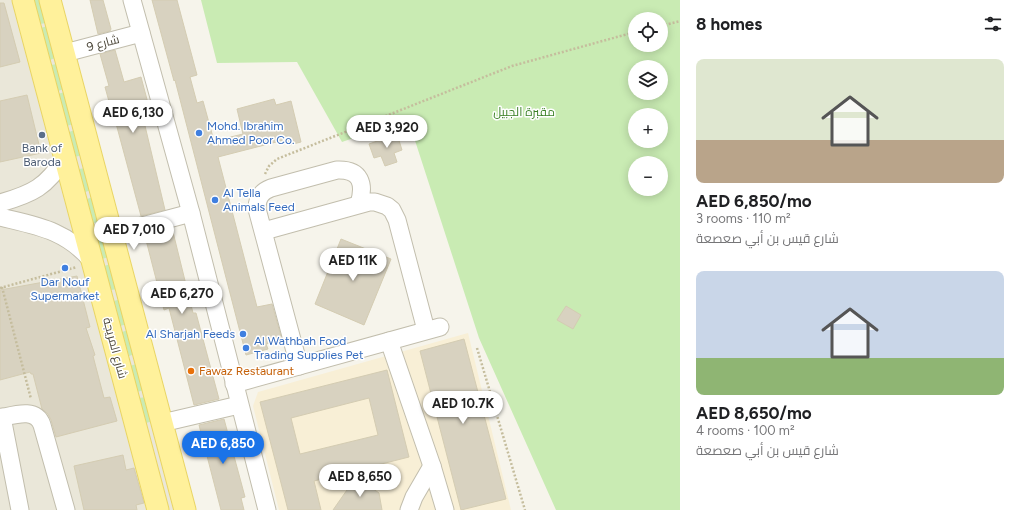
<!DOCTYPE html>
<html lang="en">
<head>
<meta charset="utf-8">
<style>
  body { margin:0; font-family:Figtree,Cairo,sans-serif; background:#f2f2f2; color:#202124; height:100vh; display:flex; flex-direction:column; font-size:15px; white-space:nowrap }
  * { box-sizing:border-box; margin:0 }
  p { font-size:13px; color:#757577 }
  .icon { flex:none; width:22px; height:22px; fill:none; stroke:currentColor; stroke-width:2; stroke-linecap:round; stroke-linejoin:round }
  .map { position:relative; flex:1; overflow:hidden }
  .drawer { display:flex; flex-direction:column; background:#fff; width:340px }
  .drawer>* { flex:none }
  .controls { position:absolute; left:628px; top:12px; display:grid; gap:8px }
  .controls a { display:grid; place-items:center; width:40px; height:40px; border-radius:50%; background:#fff; box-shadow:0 2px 10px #0003; font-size:20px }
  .price { position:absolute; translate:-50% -34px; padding:0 9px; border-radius:14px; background:#fff; color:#222; font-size:13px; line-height:26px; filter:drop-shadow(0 1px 2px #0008) }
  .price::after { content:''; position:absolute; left:50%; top:24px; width:12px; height:9px; margin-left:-6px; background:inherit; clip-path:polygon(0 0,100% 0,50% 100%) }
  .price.selected { background:#1a73e8; color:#fff }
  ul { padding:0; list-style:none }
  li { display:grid; align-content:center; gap:8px; height:212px; padding:0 16px }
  li span { display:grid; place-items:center; height:124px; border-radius:8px; color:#555 }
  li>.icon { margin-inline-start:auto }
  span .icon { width:72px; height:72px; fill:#fffc; stroke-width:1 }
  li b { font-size:17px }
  h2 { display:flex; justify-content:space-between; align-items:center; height:48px; padding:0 16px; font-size:17px }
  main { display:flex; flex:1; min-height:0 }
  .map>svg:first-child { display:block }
</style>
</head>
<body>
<main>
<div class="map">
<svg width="680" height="510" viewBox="0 0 680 510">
  <rect width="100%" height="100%" fill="#f6f4eb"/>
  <path fill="#eae7d9" d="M0,0H43L177,510H0Z"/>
  <path fill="#f8efd6" d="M468,333L511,510H279L253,406L258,392Z"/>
  <g fill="#c9ebb3" fill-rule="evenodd">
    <path d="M33,0H40L46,23L40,24Z"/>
    <path d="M201,0H680V510H556L479,338L408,119L342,142L297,62L217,63ZM635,19H661V45H635ZM635,67H661V93H635ZM635,115H661V141H635ZM635,163H661V189H635Z"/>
    <path d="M47,26L55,58L50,60L41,28Z"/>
    <path d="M57,64L64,89L58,91L51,65Z"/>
    <path d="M65,92L73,124L67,126L58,94Z"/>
    <path d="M75,130L82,155L75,157L69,132Z"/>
    <path d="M85,168L92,190L85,192L79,169Z"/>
    <path d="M93,197L100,222L93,223L87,199Z"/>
    <path d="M102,231L109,257L102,259L95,233Z"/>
    <path d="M111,264L118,289L111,290L104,266Z"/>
    <path d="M121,299L127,324L120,326L114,301Z"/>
    <path d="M128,330L135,354L129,356L122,332Z"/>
    <path d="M136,364L144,390L137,392L130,366Z"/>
    <path d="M146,397L153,421L146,423L139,398Z"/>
  </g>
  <g fill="#d8d2c0" stroke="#d4ccb2" fill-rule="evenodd">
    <path d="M90,0H103L111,29L110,31L98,34Z"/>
    <path d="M152,0H177L197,75L190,77L197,103L203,101L214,141L243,134L237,109L274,99L276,105L291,101L301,142L289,145L288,139L218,157L257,307L272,304L282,340L266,344L268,349L246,355L175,80L174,81Z"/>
    <path d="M0,3H4L20,62L0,67Z"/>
    <path d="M115,50L124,82L141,77L149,107L141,109L165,210L141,216L114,116H113L105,87L109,86L100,54Z"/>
    <path d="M27,95L41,153L0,162V101Z"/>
    <path d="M397,134L402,150L394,153L397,162L385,166L381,156L374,158L369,144Z"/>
    <path d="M172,228L193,313H196L219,399L194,405L169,308L164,310L145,236Z"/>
    <path d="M341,239L391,259L364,325L315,304Z"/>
    <path d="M77,276L90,327L86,328L95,355L93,356L104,398L110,397L117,421L56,437L51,420L48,414L42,409L33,374H31L30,372L0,380V290Z"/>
    <path d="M566,306L581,315L573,329L557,320Z"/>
    <path d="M464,339L506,499L461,510L420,351Z"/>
    <path d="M387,370L409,457L314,481L321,510H288L260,402ZM369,398L378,435L300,454L291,418Z"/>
    <path d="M224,419L245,497L241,498L244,510H221L199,425Z"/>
    <path d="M123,455L126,470L134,468L144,503L136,505L137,510H84L74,466Z"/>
    <path d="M356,477L379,493L382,510H333Z"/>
  </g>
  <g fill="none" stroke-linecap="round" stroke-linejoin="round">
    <g stroke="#c2bead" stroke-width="19">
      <g id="minor">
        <path d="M132,0L191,213L267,510"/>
        <path d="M65,53L141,33"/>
        <path d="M0,203C32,194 47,187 65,157"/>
        <path d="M0,217C37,226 66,230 92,261"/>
        <path d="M264,231L369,202H375L387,206L392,210L397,220L426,330"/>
        <path d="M112,234L191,213"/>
        <path d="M389,341L432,466L445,510"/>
        <path d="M299,366L257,209C257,199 260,192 271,188L337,170C361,169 365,184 359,204"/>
        <path d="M234,384L440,327"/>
        <path d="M2,417L20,510"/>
        <path d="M0,418C14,415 36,407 42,425L66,510"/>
        <path d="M162,423L239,405"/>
        <path d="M409,510L414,497L432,466"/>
      </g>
    </g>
    <g stroke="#e9d565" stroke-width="23">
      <g id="major">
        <path d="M23,0L158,510"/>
        <path d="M50,0L185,510"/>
      </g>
    </g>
    <g stroke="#c5bd9d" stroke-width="2.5" stroke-dasharray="2 2" stroke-linecap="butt">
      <path d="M661,26L680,21"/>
      <path d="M265,174L269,166L277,159L512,66L635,32"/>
      <path d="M2,287L31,399"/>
      <path d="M0,288L77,267"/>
      <path d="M477,348L525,510"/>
    </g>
    <use href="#minor" stroke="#fff" stroke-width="17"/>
    <use href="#major" stroke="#fff19b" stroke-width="21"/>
  </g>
  <g fill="#3f7fe0" stroke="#fff" stroke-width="1.5">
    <circle cx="199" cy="133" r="4"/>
    <circle cx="215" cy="200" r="4"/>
    <circle cx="65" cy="268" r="4"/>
    <circle cx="243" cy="334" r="4"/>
    <circle cx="246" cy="348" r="4"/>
  </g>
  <circle fill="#5c6f8a" stroke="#fff" stroke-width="1.5" cx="42" cy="135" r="4"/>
  <circle fill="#e8710a" stroke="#fff" stroke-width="1.5" cx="191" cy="371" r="4"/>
  <g text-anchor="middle" stroke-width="3" stroke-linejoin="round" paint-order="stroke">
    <g font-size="12" fill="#4b4638" stroke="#fff">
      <text transform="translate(103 43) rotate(-15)" y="4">شارع 9</text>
      <text transform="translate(115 348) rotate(75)" y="4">شارع المريجة</text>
    </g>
    <g font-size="12" fill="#3c8127" stroke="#fff">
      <text x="524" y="116">مقبرة الجبيل</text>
    </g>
    <g font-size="12" fill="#366cbe" stroke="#fff" text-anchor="start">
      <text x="207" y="130">Mohd. Ibrahim<tspan x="207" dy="14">Ahmed Poor Co.</tspan></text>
      <text x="223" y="197">Al Tella<tspan x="223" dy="14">Animals Feed</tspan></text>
      <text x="65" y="286" text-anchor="middle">Dar Nouf<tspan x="65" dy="14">Supermarket</tspan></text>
      <text x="235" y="338" text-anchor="end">Al Sharjah Feeds</text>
      <text x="254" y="345">Al Wathbah Food<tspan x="254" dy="14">Trading Supplies Pet</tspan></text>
    </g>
    <g font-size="12" fill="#4e5e75" stroke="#fff">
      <text x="42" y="152">Bank of<tspan x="42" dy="14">Baroda</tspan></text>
    </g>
    <g font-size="12" fill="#c56008" stroke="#fff" text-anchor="start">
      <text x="199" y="375">Fawaz Restaurant</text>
    </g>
  </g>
</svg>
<div class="controls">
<a><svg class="icon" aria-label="locate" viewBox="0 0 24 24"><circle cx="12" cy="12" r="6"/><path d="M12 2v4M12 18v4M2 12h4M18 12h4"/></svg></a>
<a><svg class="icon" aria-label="layers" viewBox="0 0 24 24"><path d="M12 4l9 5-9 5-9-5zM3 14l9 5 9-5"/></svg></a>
<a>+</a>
<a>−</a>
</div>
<b class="price" style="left:133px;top:134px">AED 6,130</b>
<b class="price" style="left:387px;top:149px">AED 3,920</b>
<b class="price" style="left:134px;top:251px">AED 7,010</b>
<b class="price" style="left:353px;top:282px">AED 11K</b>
<b class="price" style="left:182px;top:315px">AED 6,270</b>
<b class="price" style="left:463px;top:425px">AED 10.7K</b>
<b class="price selected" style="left:223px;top:465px">AED 6,850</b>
<b class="price" style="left:360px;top:498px">AED 8,650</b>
</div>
<section class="drawer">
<h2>8 homes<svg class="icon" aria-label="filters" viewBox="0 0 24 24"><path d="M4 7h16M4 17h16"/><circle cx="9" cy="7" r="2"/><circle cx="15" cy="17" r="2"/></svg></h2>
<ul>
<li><span style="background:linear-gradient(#dfe7d0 65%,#b9a48a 0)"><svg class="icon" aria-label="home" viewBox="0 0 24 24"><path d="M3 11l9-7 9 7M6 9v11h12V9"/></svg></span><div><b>AED 6,850/mo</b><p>3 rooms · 110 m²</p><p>شارع قيس بن أبي صعصعة</p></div></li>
<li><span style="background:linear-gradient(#c9d6e8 70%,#8fb573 0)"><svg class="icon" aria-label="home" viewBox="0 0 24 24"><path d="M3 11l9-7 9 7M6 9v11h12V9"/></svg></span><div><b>AED 8,650/mo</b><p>4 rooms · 100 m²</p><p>شارع قيس بن أبي صعصعة</p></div></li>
</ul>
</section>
</main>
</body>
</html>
